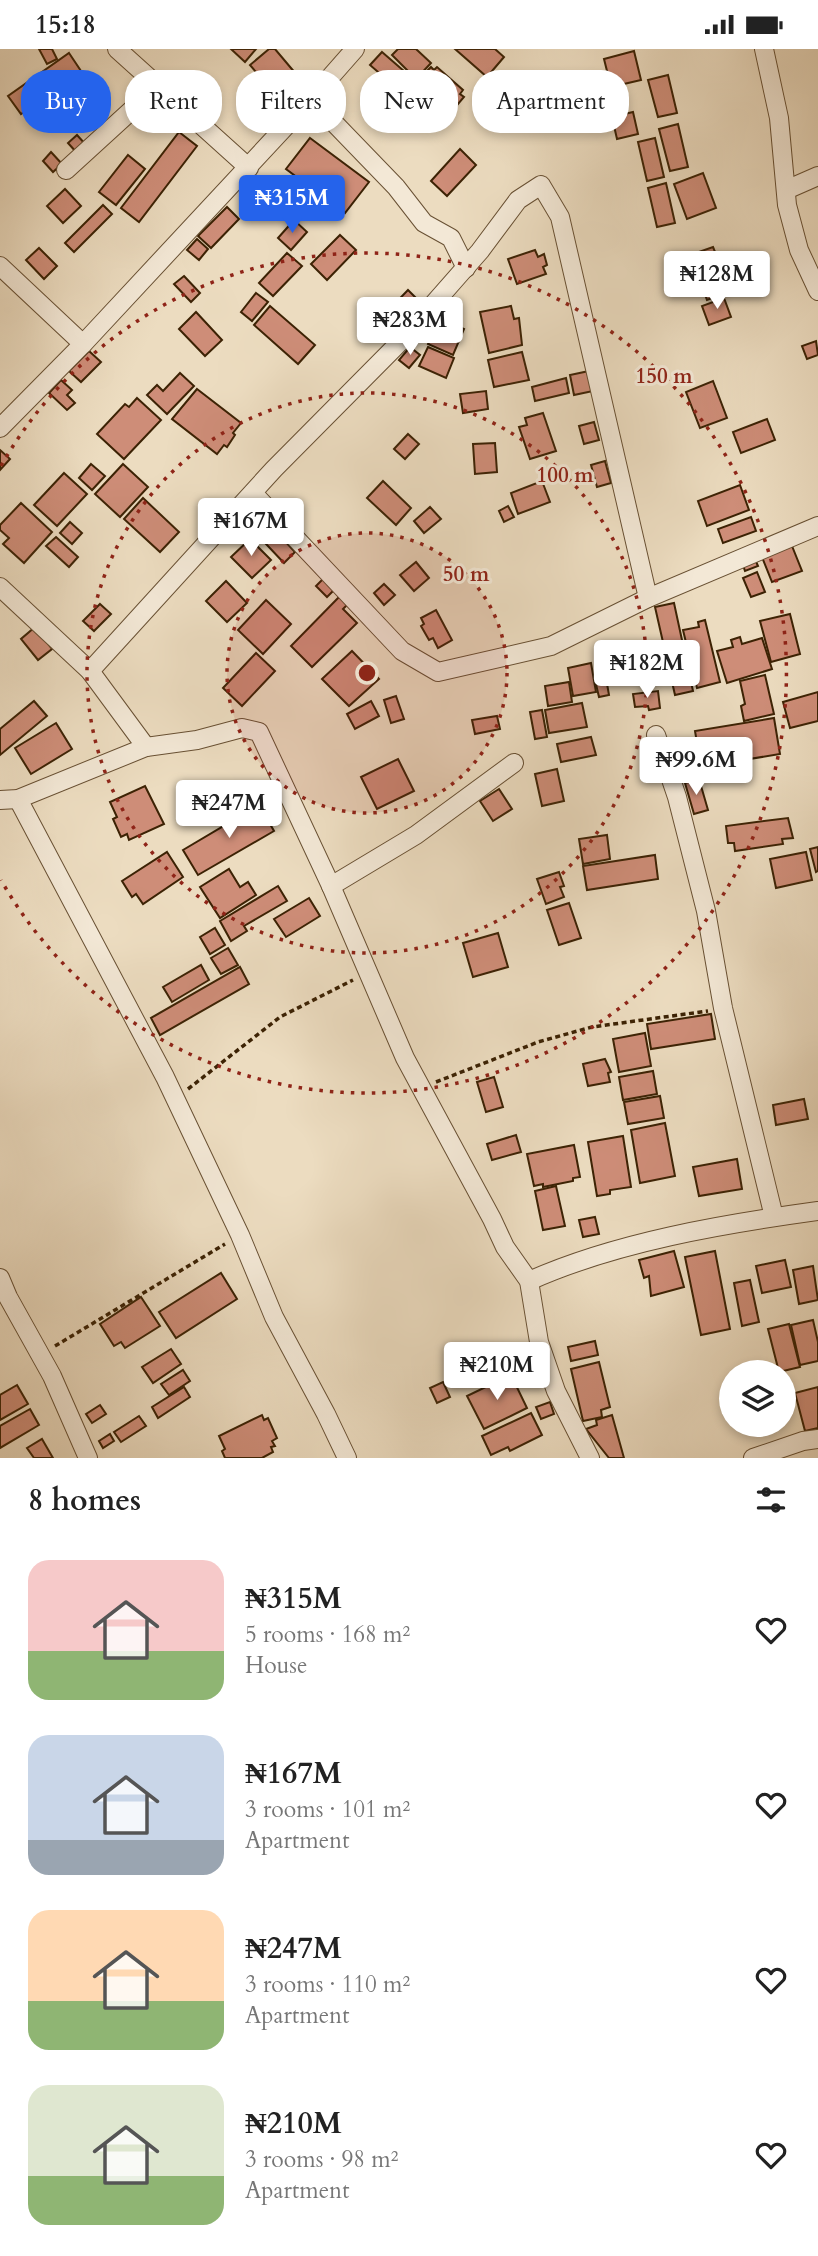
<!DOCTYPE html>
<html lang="en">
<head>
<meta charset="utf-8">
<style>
  body { margin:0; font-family:Cardo,serif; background:#f6f6f6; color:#222; height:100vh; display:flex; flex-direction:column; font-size:26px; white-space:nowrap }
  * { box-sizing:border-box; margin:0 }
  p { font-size:23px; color:#767676 }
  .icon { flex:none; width:38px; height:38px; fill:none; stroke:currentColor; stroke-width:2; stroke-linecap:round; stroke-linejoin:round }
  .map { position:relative; height:1409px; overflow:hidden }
  .details { display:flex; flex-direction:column; background:#fff; flex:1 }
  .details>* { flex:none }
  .hud { position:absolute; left:21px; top:21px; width:777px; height:63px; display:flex; gap:14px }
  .controls { position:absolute; left:719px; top:1311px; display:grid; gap:14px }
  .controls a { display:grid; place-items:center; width:77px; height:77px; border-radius:50%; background:#fff; box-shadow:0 4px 10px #0003; font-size:35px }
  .price { position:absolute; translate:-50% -60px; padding:0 16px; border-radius:7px; background:#fff; color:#222; font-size:23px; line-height:46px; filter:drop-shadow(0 2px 4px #0008) }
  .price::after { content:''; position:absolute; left:50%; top:42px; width:21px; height:16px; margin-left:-10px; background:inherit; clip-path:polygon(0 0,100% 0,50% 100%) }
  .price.selected { background:#2563eb; color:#fff }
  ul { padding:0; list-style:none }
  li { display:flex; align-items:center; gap:21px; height:175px; padding:0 28px }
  li span { display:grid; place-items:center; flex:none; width:196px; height:140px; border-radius:21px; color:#555 }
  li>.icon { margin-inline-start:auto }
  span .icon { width:84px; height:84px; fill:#fffc; stroke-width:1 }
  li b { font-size:30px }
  h2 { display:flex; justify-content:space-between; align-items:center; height:84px; padding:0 28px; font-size:30px }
  .chip { padding:0 24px; border-radius:28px; background:#fff; box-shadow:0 4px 10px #0003; font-size:24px; line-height:63px }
  .chip.selected { background:#2563eb; color:#fff }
  .status { display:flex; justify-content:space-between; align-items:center; height:49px; padding:0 35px; background:#fff; direction:ltr }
  .status svg { height:19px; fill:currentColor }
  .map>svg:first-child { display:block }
</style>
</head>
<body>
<div class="status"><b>15:18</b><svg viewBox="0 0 49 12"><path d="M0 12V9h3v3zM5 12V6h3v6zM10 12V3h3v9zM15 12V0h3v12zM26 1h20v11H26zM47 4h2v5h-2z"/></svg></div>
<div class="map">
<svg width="818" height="1409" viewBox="0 0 818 1409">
  <rect width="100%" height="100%" fill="#ecdcc0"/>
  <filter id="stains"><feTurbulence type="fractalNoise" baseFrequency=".00286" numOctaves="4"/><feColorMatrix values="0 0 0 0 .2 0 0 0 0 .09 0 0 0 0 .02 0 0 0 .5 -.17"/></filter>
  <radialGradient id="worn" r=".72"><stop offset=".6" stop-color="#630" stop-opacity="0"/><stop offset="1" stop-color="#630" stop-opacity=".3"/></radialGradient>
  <g fill="#ce8d78" stroke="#3c2204" stroke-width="2">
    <path d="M39,0H52L57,10L47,15Z"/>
    <path d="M231,0H256L245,13Z"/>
    <path d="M269,0H275L296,25L274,44L250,16Z"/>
    <path d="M398,0H416L431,14L416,30L392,6Z"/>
    <path d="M455,0H495L504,8L487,28Z"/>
    <path d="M634,2L641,31L611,38L604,10Z"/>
    <path d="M382,3L412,29L400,42L370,16Z"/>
    <path d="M69,4L81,22L21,65L8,47Z"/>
    <path d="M431,18L434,21L437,18L463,41L460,45L464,48L452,62L418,31Z"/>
    <path d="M668,26L677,64L658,68L648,31Z"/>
    <path d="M490,27L521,54L507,71L475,44Z"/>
    <path d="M543,49L552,57L537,77L527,69Z"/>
    <path d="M633,63L638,85L617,90L612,68Z"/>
    <path d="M678,75L688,118L670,122L659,80Z"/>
    <path d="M179,83L197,97L139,173L121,159Z"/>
    <path d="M77,86L86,96L77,104L68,94Z"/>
    <path d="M310,89L369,133L345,164L286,120Z"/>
    <path d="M655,89L664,128L647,132L638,93Z"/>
    <path d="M460,100L476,116L447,147L431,132Z"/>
    <path d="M51,103L62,115L53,123L43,112Z"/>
    <path d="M128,106L145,120L116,156L99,143Z"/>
    <path d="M703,124L716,159L687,170L674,135Z"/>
    <path d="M285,128L304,144L297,152L278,135Z"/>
    <path d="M666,134L675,174L657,178L648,139Z"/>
    <path d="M65,140L81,157L63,174L47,157Z"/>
    <path d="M103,156L112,165L74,203L65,194Z"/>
    <path d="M227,158L239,170L211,199L198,187Z"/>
    <path d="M294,171L307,183L291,201L278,189Z"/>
    <path d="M340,186L356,201L327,231L311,215Z"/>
    <path d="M197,190L208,200L199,211L187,201Z"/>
    <path d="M713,198L720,215L697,224L690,206Z"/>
    <path d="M39,199L57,217L44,230L26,211Z"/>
    <path d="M535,201L538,208L544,205L547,216L543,218L546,225L517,235L508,210Z"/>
    <path d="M287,204L302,217L273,247L259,234Z"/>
    <path d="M741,214L749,235L707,251L699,229Z"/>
    <path d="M184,227L200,244L191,253L174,235Z"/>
    <path d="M408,241L421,254L393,281L381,269Z"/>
    <path d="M256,244L268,253L252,272L241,263Z"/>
    <path d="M724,249L731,268L709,276L702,257Z"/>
    <path d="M270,257L315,296L298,315L254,276Z"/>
    <path d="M511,257L514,270L519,269L522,296L489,304L480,263Z"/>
    <path d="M196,263L222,291L205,307L179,280Z"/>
    <path d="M440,269L464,280L453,306L428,295Z"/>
    <path d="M816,292L818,306L807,310L802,297Z"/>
    <path d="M410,298L420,306L409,319L399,311Z"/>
    <path d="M428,298L454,309L446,329L419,317Z"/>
    <path d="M89,302L101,313L81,333L69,322Z"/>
    <path d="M522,303L529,331L494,338L488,311Z"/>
    <path d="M589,322L593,342L574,346L570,326Z"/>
    <path d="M180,324L194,337L167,365L147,346L157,336L163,342Z"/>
    <path d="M566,329L569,344L535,352L532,338Z"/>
    <path d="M61,331L72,341L67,346L75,354L67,361L49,344Z"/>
    <path d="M713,332L727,369L700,379L686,343Z"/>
    <path d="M197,340L241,374L233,384L235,386L227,398L224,396L217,405L172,370Z"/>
    <path d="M486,342L488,360L463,364L460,345Z"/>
    <path d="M137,349L161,371L124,410L97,385L125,355L129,358Z"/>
    <path d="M543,364L556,402L530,410L519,378L527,376L525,369Z"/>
    <path d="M767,370L775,391L741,404L733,383Z"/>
    <path d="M594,373L599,391L584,395L579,377Z"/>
    <path d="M408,385L419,395L405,410L394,400Z"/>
    <path d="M495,394L497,423L475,425L473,395Z"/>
    <path d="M0,401L10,410L0,421Z"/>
    <path d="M605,412L611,434L597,438L591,416Z"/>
    <path d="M91,415L105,427L92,441L79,429Z"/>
    <path d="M123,415L148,438L120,468L95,445Z"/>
    <path d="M64,424L87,445L57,477L34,456Z"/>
    <path d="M383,432L411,459L396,476L367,449Z"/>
    <path d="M542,432L550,453L518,465L511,444Z"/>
    <path d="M740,436L749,461L707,477L698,452Z"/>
    <path d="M143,449L179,483L160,503L124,470Z"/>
    <path d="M21,454L52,483L24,514L3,495L9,489L0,481V476Z"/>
    <path d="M508,457L514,468L504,473L499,462Z"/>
    <path d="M430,458L441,470L424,484L414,472Z"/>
    <path d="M263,468L295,503L284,514L251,479Z"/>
    <path d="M751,468L756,482L723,494L718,480Z"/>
    <path d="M70,473L82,484L72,495L60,484Z"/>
    <path d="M56,488L78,508L69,518L46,497Z"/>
    <path d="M250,490L271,511L252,529L231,508Z"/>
    <path d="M792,497L802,522L772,533L762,508Z"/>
    <path d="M754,508L758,517L745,522L742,513Z"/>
    <path d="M416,513L429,529L414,542L400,526Z"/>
    <path d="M757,523L765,543L751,548L743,529Z"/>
    <path d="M325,528L336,539L327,548L316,537Z"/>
    <path d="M226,532L247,554L227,573L206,552Z"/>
    <path d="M384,535L395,546L384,556L374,544Z"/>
    <path d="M340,547L348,555L343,560L357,574L312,618L291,597Z"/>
    <path d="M266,551L291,575L263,605L238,581Z"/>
    <path d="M674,554L693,642L675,646L655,558Z"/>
    <path d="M100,555L111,565L94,582L83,572Z"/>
    <path d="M436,561L452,591L438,599L433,589L429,591L421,577L424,575L421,569Z"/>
    <path d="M790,565L800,605L771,613L760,572Z"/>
    <path d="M705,571L720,633L697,639L683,581L699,578L698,573Z"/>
    <path d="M35,578L52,600L38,611L21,590Z"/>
    <path d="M740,588L742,595L762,589L772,620L727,634L717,602L733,598L731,591Z"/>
    <path d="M352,602L379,630L349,657L322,630Z"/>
    <path d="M256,604L275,622L242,657L223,639Z"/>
    <path d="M591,614L596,643L573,647L568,619Z"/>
    <path d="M765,626L774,665L744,672L741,657L745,655L740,632Z"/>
    <path d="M606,629L609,646L599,648L595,631Z"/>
    <path d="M569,633L572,653L548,657L545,637Z"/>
    <path d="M658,642L660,659L649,661L648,657L635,658L633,645Z"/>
    <path d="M818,643V672L790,679L783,653Z"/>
    <path d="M396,647L404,670L391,674L384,651Z"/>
    <path d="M34,652L47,667L0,706V680Z"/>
    <path d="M371,652L379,667L355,680L347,665Z"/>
    <path d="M582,654L587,678L549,684L545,661Z"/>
    <path d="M542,661L547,688L535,690L530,663Z"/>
    <path d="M497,667L500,680L475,685L472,671Z"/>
    <path d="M774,669L780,705L701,718L695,682Z"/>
    <path d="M56,674L72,700L31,725L15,699Z"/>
    <path d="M591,688L596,706L561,713L557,695Z"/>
    <path d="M398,710L414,742L377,760L361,728Z"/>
    <path d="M557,720L564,752L542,757L535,725Z"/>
    <path d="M699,730L708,761L694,765L685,734Z"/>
    <path d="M145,737L164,775L129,791L127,785L121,788L113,770L117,768L110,753Z"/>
    <path d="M499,740L512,760L493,772L480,752Z"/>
    <path d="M259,756L274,782L198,826L183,801Z"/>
    <path d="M788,769L793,789L782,790L783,795L735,802L734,794H728L726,777Z"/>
    <path d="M607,786L610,810L583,815L579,790Z"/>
    <path d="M818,798V822L816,823L810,800Z"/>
    <path d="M167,803L183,828L143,855L136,845L132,848L122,832Z"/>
    <path d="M806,803L812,831L776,839L770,810Z"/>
    <path d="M655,806L658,830L587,841L583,817Z"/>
    <path d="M229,820L240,838L248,833L256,846L220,869L200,838Z"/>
    <path d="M559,823L564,837L560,838L564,848L546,855L537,830Z"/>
    <path d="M278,837L287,852L244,877L247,882L231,892L220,872Z"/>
    <path d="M309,849L320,867L286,888L274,870Z"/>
    <path d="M569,854L581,889L559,896L547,861Z"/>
    <path d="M215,879L225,896L210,905L200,888Z"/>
    <path d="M498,884L508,918L473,928L463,894Z"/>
    <path d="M228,899L238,916L221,925L211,909Z"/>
    <path d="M201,916L209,931L172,953L163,938Z"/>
    <path d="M240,918L249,935L160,986L151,969Z"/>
    <path d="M711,965L715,990L651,1000L647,975Z"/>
    <path d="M645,984L651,1017L619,1023L613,990Z"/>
    <path d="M605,1010L611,1023L608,1024L610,1033L588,1037L583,1015Z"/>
    <path d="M653,1022L657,1045L623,1051L619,1028Z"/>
    <path d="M494,1028L503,1058L486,1063L477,1033Z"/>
    <path d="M660,1047L664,1069L628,1075L624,1053Z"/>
    <path d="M804,1050L808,1070L776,1076L773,1056Z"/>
    <path d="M665,1074L675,1127L640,1134L631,1081Z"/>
    <path d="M516,1086L521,1103L492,1111L487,1095Z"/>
    <path d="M623,1087L631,1138L610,1141V1145L597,1147L588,1093Z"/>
    <path d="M574,1096L580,1128L573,1129V1132L543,1138V1135L534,1137L527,1105Z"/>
    <path d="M737,1110L742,1140L699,1147L693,1118Z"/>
    <path d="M556,1137L565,1177L543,1181L535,1142Z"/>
    <path d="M595,1168L599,1185L583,1188L579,1171Z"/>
    <path d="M674,1202L684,1238L651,1247L649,1227L644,1229L639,1211Z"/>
    <path d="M715,1202L730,1280L701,1286L685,1208Z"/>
    <path d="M785,1211L791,1238L762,1244L756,1217Z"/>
    <path d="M813,1217L818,1251L799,1255L793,1221Z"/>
    <path d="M221,1224L237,1250L176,1289L159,1263Z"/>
    <path d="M750,1231L759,1273L742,1277L734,1234Z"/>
    <path d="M141,1248L160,1277L125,1299L121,1293L114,1297L100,1275Z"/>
    <path d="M813,1271L818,1293V1312L800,1316L791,1276Z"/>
    <path d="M789,1275L800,1318L779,1323L768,1280Z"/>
    <path d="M595,1292L598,1306L571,1312L568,1298Z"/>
    <path d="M171,1300L181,1315L153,1334L142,1318Z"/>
    <path d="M599,1313L610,1358L601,1361L602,1368L583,1372L571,1320Z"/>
    <path d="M183,1321L190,1332L169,1346L161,1335Z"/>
    <path d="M511,1326L527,1359L484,1380L467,1347Z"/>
    <path d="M443,1333L450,1348L437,1354L430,1339Z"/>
    <path d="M17,1336L28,1355L0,1371V1346Z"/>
    <path d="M184,1338L190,1348L158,1369L152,1358Z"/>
    <path d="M818,1338V1379L805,1382L795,1344Z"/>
    <path d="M550,1353L554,1365L541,1370L536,1358Z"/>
    <path d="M100,1356L106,1365L92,1374L86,1365Z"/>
    <path d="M30,1360L39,1376L0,1399V1377Z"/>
    <path d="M531,1364L542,1386L510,1402L508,1398L491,1406L482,1387Z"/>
    <path d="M262,1366L264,1371L268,1369L277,1389L272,1392L275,1397L271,1398L273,1403L262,1409H225L222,1402L225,1400L219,1387Z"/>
    <path d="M612,1366L624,1409H609L586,1380L597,1376L596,1371Z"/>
    <path d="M139,1367L146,1377L121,1393L114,1383Z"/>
    <path d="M110,1385L114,1392L103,1399L99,1392Z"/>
    <path d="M42,1390L53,1409H34L27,1399Z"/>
  </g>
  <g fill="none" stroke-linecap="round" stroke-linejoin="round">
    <g stroke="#685033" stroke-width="20">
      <g id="street">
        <path d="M117,0L249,119"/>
        <path d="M764,0L779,69L787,156L799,201L818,242"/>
        <path d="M311,50L355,0"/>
        <path d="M66,121L158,37"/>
        <path d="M786,141L818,127"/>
        <path d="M0,217L83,295"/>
        <path d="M0,379L83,295L311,50L396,138L424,174L451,189L466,219"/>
        <path d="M253,444L402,602L438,623L551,597L648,549L818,477"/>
        <path d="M0,538L90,622L146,698"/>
        <path d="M90,622L274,420L400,293L480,202L518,151L541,136L560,168L648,549"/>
        <path d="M656,686L677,748L706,862L723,959L774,1168"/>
        <path d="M18,750L165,1028L240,1186L274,1268L326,1365L347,1409"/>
        <path d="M0,751L18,750L146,698L197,691L242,679L259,683L331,837L405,1009L492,1170L505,1198L529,1232L539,1293L556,1342L590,1409"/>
        <path d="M331,837L416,786L514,714"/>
        <path d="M0,1229L8,1248L52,1327L88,1409"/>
        <path d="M529,1232C616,1193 723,1175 818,1162"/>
        <path d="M753,1409L803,1392L818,1390"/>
      </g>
    </g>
    <g stroke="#3c2204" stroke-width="3.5" stroke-dasharray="5 3.5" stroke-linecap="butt">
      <path d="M436,1033L538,993L592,978L708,962"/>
      <path d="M188,1040L280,968L353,931"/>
      <path d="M55,1297L225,1195"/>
    </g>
    <use href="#street" stroke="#f3e8d6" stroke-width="18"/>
  </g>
  <circle cx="367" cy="624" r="140" fill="#8f2418" fill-opacity=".12"/>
  <g fill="none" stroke="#8f2418" stroke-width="3.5" stroke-dasharray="3.5 7">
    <circle cx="367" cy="624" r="140"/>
    <circle cx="367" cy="624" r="280"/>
    <path d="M1 417A420 420 0 1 1 1 831"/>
  </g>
  <circle cx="367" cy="624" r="10" fill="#8f2418" stroke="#f3e8d6" stroke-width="3.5"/>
  <g font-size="21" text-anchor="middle" font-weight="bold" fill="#8f2418" stroke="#f3e8d6" stroke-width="6" stroke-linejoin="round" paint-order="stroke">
    <text x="664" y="334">150 m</text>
    <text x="565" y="433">100 m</text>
    <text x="466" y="532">50 m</text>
  </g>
  <rect width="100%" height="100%" filter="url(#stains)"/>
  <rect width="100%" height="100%" fill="url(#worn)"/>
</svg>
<div class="controls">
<a><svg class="icon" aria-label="layers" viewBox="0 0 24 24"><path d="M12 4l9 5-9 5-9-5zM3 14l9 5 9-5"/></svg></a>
</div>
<b class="price selected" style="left:292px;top:186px">₦315M</b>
<b class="price" style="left:717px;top:262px">₦128M</b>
<b class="price" style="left:410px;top:308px">₦283M</b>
<b class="price" style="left:251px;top:509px">₦167M</b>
<b class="price" style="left:647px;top:651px">₦182M</b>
<b class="price" style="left:696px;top:748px">₦99.6M</b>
<b class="price" style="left:229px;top:791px">₦247M</b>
<b class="price" style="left:497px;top:1353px">₦210M</b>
<div class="hud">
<a class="chip selected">Buy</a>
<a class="chip">Rent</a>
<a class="chip">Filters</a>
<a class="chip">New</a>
<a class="chip">Apartment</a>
</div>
</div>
<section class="details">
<h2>8 homes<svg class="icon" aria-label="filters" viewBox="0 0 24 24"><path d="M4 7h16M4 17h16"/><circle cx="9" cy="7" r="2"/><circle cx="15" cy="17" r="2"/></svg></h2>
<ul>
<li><span style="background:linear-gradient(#f6c9c9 65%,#8fb573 0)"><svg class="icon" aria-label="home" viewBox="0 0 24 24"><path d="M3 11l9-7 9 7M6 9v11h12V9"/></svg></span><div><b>₦315M</b><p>5 rooms · 168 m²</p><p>House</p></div><svg class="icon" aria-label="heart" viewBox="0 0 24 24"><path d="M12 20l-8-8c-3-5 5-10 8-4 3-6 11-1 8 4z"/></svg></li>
<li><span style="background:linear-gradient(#c9d6e8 75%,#9aa5b1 0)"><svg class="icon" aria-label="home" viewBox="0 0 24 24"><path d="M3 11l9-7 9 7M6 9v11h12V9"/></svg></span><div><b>₦167M</b><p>3 rooms · 101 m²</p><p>Apartment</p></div><svg class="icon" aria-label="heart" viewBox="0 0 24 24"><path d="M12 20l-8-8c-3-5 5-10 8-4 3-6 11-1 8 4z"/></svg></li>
<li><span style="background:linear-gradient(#ffd9b3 65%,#8fb573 0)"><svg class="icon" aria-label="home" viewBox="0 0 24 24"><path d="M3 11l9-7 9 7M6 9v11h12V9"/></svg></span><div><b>₦247M</b><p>3 rooms · 110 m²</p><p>Apartment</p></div><svg class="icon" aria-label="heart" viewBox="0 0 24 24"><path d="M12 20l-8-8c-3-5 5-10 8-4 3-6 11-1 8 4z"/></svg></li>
<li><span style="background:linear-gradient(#dfe7d0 65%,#8fb573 0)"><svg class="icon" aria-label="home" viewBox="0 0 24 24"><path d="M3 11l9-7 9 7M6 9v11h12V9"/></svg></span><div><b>₦210M</b><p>3 rooms · 98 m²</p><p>Apartment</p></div><svg class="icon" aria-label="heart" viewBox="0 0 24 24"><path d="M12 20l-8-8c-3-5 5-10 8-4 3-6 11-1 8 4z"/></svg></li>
</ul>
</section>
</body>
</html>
